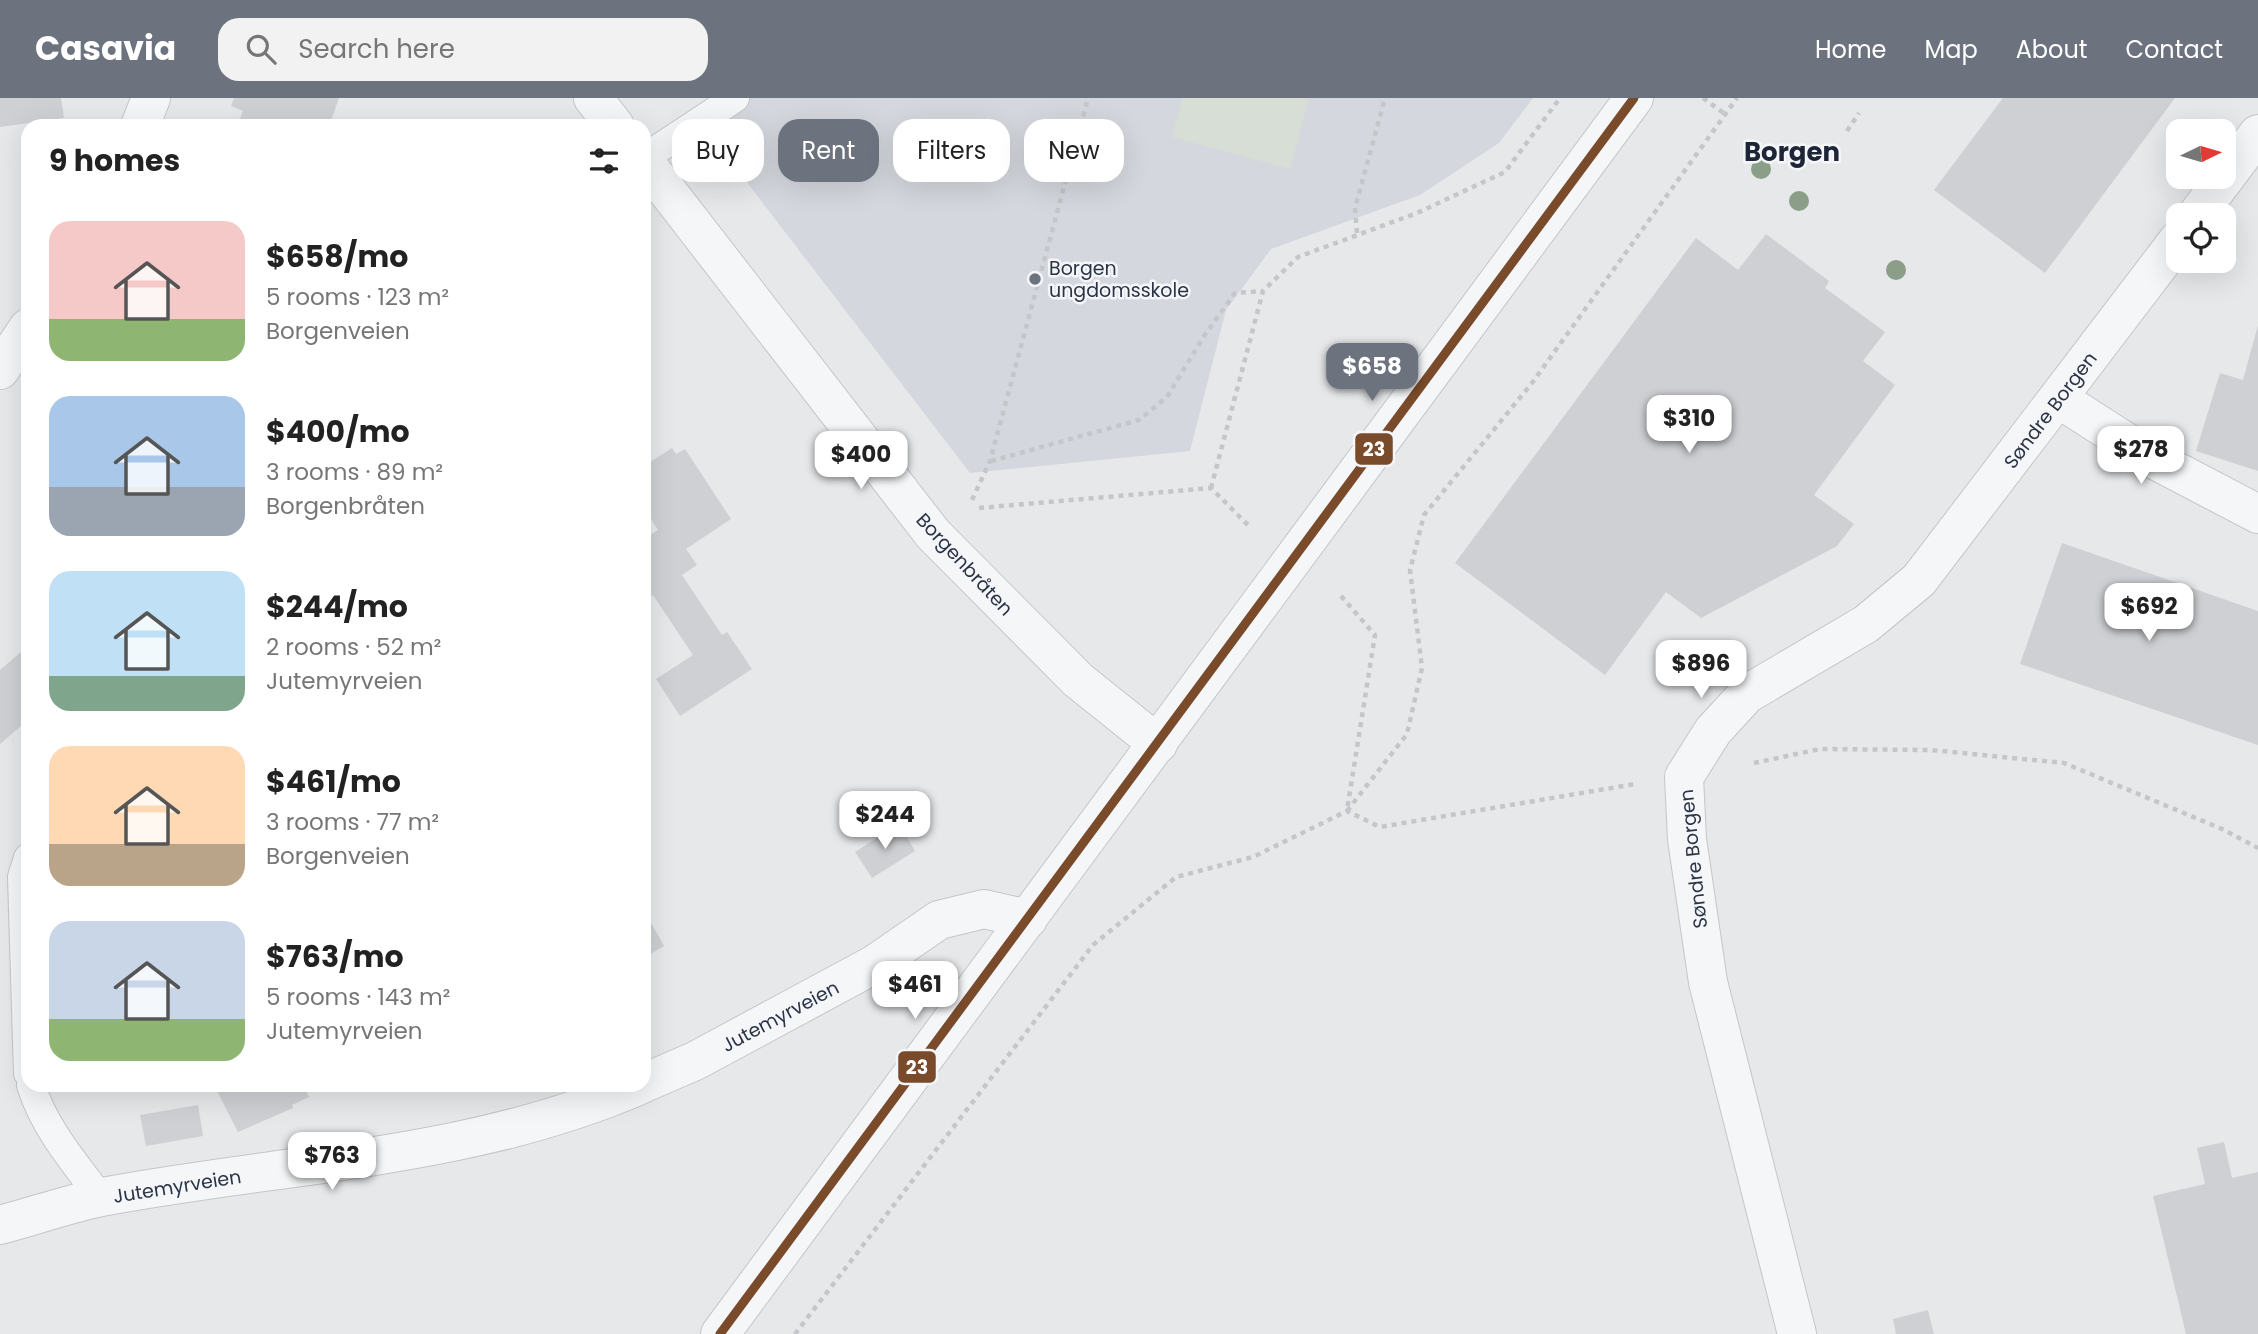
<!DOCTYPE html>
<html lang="en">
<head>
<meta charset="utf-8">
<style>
  body { margin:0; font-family:Poppins,sans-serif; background:#f2f2f2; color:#222; height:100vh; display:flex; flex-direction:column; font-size:26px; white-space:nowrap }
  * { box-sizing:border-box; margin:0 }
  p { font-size:23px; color:#767676 }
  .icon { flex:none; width:38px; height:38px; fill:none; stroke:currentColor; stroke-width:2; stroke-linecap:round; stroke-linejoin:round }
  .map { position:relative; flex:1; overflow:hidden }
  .details { position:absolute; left:21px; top:21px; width:630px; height:973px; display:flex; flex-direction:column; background:#fff; border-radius:21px; box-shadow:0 7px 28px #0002 }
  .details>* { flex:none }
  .guide { position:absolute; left:672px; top:21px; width:665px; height:63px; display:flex; gap:14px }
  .needle { width:46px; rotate:85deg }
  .tools { position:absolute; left:2166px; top:21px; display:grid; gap:14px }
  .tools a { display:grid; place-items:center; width:70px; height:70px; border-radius:14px; background:#fff; box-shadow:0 7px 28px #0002; font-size:35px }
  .price { position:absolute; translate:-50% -60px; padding:0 16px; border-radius:14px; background:#fff; color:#222; font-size:23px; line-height:46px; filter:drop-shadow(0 2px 4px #0008) }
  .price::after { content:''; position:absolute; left:50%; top:42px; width:21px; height:16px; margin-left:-10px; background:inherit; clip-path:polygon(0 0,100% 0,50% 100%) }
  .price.on { background:#6c737f; color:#fff }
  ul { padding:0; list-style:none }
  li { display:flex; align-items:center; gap:21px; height:175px; padding:0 28px }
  li span { display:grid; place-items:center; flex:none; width:196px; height:140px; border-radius:21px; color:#555 }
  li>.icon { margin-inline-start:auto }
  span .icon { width:84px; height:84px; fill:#fffc; stroke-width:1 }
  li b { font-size:30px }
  h2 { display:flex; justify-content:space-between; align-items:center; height:84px; padding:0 28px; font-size:30px }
  .chip { padding:0 24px; border-radius:21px; background:#fff; box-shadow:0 7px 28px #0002; font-size:24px; line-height:63px }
  .chip.on { background:#6c737f; color:#fff }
  header { display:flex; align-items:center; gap:42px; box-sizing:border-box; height:98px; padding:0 35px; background:#6c737f; color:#fff }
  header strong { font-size:33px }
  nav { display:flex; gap:38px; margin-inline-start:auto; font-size:24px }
  .search { width:490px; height:63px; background:#f2f2f2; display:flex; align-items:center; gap:18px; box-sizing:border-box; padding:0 24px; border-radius:21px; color:#767676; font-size:26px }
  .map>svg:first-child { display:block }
</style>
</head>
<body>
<header>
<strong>Casavia</strong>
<div class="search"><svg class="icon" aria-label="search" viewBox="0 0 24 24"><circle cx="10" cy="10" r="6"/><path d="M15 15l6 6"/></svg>Search here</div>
<nav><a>Home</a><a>Map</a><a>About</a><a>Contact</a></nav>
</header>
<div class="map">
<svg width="2258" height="1236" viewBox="0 0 2258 1236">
  <rect width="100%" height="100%" fill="#e6e8ea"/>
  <path fill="#d4d7dd" d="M716,0H1533L1499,45L1420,97L1271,151L1226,212L1190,353L970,375L696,18Z"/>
  <path fill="#d6ded6" d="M1182,0H1309L1290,71L1172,39Z"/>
  <g fill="#ced0d3">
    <path d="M0,0H61L64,20L0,29Z"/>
    <path d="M234,0H339L329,28H237L243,13L231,8Z"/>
    <path d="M2003,0H2175L2045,175L1934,92Z"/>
    <path d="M1766,136L1829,183L1825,190L1885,234L1863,263L1895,287L1814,397L1854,426L1837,448L1701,520L1666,494L1605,577L1455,465L1696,140L1738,172Z"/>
    <path d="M2258,227V373L2196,353L2220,275L2243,282Z"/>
    <path d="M672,350L676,356L685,351L731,421L686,451L697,467L682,477L722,537L727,534L752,571L680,618L656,581L693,557L653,497L648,501L644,495V441L658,432L644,410V368Z"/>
    <path d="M2062,445L2258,513V647L2020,566Z"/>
    <path d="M28,548V622L0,646V572Z"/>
    <path d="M899,726L915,753L872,780L855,754Z"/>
    <path d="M644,812L664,848L644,860Z"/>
    <path d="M214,987H308L304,989L309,999L292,1007L293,1010L238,1034Z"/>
    <path d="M198,1007L203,1038L146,1048L140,1017Z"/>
    <path d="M2224,1044L2232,1080L2258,1074V1236H2186L2153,1098L2205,1086L2197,1050Z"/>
    <path d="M1928,1212L1934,1236H1896L1893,1221Z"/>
  </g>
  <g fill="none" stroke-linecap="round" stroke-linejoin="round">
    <g stroke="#c4c6c8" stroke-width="30">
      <g id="service">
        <path d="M644,60L735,0"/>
        <path d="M28,760L22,779L28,975"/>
        <path d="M31,987C44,1030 74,1064 100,1099"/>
      </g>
    </g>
    <g stroke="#c4c6c8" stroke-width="40">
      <g id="minor">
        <path d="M593,0L615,28"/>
        <path d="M140,28L151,0"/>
        <path d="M644,63L933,436L1078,582L1158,646"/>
        <path d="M2197,117L2258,36"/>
        <path d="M0,272L28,230"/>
        <path d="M2059,301L2151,360L2258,416"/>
        <path d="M644,985L695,963L875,866L939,822L984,811L1028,821"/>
        <path d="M0,1127C34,1118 68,1106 102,1099C282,1065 470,1061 640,987"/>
        <path d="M1797,1236L1708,884L1687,741L1684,679L1713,633L1747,596L1866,526L1919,482L2179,141"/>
      </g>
    </g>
    <g stroke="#c4c6c8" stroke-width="40">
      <path id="tertiary" d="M720,1236L1634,0"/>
    </g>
    <g stroke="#c5c6ca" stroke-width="4.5" stroke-dasharray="5 5" stroke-linecap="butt">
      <path d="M1703,0L1725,16"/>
      <path d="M1847,33L1859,15"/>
      <path d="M1357,135L1355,110L1385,0"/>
      <path d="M991,363L1139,322L1167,299L1204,238L1235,195L1263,193"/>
      <path d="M1211,390L1263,193L1298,159L1417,115L1505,74L1560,0"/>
      <path d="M972,402L990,363L1088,0"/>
      <path d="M979,410L1211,390L1248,427"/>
      <path d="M1341,498L1375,537L1347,712"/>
      <path d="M1754,665L1820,651L1931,652L2064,665L2222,731L2258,750"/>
      <path d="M1347,713L1407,636L1422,570L1410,472L1424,417L1532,285L1737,0"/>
      <path d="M795,1236L1093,847L1176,779L1253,759L1347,713L1380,729L1635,686"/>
    </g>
    <use href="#service" stroke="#f5f6f7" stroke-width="28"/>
    <use href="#minor" stroke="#f5f6f7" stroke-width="38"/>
    <use href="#tertiary" stroke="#f5f6f7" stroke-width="38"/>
    <g stroke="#f4f6f9" stroke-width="14">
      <path id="bus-1" d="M720,1236L1634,0"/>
    </g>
    <use href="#bus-1" stroke="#7a4b2a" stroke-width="9"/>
  </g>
  <g fill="#8a9e88">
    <circle cx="1761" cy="71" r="10"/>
    <circle cx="1799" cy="103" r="10"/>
    <circle cx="1896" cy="172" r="10"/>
  </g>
  <circle fill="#6c737f" stroke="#f4f6f9" stroke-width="2.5" cx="1035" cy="181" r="7"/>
  <g text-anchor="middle" stroke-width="5" stroke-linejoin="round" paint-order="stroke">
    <g font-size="19" fill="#2b3445" stroke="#f4f6f9" text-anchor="start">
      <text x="1049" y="177">Borgen<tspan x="1049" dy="22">ungdomsskole</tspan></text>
    </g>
    <g font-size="19" fill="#2b3445" stroke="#f4f6f9">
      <text transform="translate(2050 312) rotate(-53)" y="7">Søndre Borgen</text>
      <text transform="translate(965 466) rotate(47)" y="7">Borgenbråten</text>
      <text transform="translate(1693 761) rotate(-96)" y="7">Søndre Borgen</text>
      <text transform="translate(780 918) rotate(-28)" y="7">Jutemyrveien</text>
      <text transform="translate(177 1088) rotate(-9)" y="7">Jutemyrveien</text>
    </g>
    <g font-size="26" font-weight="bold" fill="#1d2536" stroke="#f4f6f9">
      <text x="1792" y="63">Borgen</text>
    </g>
  </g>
  <g stroke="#f4f6f9" stroke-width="2.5">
    <rect x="1354" y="334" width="40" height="34" rx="7" fill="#7a4b2a"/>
    <rect x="897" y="952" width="40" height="34" rx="7" fill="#7a4b2a"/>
  </g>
  <g font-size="19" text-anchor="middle" font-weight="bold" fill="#fff">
    <text x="1374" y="358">23</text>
    <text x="917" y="976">23</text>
  </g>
</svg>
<div class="tools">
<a><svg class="needle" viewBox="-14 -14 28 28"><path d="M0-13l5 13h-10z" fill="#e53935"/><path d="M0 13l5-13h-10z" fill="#767676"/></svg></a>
<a><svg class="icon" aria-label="locate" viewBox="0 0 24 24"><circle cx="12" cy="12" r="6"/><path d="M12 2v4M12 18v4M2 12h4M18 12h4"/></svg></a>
</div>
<b class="price on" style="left:1372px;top:305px">$658</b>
<b class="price" style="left:1689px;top:357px">$310</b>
<b class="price" style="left:2141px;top:388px">$278</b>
<b class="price" style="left:861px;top:393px">$400</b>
<b class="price" style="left:2149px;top:545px">$692</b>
<b class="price" style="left:1701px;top:602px">$896</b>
<b class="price" style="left:885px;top:753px">$244</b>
<b class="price" style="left:915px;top:923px">$461</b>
<b class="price" style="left:332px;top:1094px">$763</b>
<div class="guide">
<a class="chip">Buy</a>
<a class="chip on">Rent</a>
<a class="chip">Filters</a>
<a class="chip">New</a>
</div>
<section class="details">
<h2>9 homes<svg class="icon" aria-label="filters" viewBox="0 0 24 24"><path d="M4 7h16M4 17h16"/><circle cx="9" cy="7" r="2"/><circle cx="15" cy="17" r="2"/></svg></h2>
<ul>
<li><span style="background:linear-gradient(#f6c9c9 70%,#8fb573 0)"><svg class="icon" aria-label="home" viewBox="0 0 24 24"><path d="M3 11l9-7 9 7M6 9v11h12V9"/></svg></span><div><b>$658/mo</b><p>5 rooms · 123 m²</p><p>Borgenveien</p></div></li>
<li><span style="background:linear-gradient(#a9c7e8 65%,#9aa5b1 0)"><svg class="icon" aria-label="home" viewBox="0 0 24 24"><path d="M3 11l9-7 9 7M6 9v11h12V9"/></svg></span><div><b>$400/mo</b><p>3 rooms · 89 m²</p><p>Borgenbråten</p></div></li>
<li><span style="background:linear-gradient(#bfe0f5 75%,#7fa58c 0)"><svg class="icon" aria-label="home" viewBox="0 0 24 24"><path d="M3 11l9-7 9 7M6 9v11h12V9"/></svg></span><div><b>$244/mo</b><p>2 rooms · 52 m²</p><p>Jutemyrveien</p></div></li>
<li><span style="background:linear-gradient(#ffd9b3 70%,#b9a48a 0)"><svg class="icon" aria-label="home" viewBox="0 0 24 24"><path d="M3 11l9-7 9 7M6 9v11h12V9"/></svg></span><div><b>$461/mo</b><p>3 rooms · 77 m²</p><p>Borgenveien</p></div></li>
<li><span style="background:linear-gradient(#c9d6e8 70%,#8fb573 0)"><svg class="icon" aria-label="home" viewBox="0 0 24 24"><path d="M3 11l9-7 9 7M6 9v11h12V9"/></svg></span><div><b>$763/mo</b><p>5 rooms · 143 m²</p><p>Jutemyrveien</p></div></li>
</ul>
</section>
</div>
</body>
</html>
